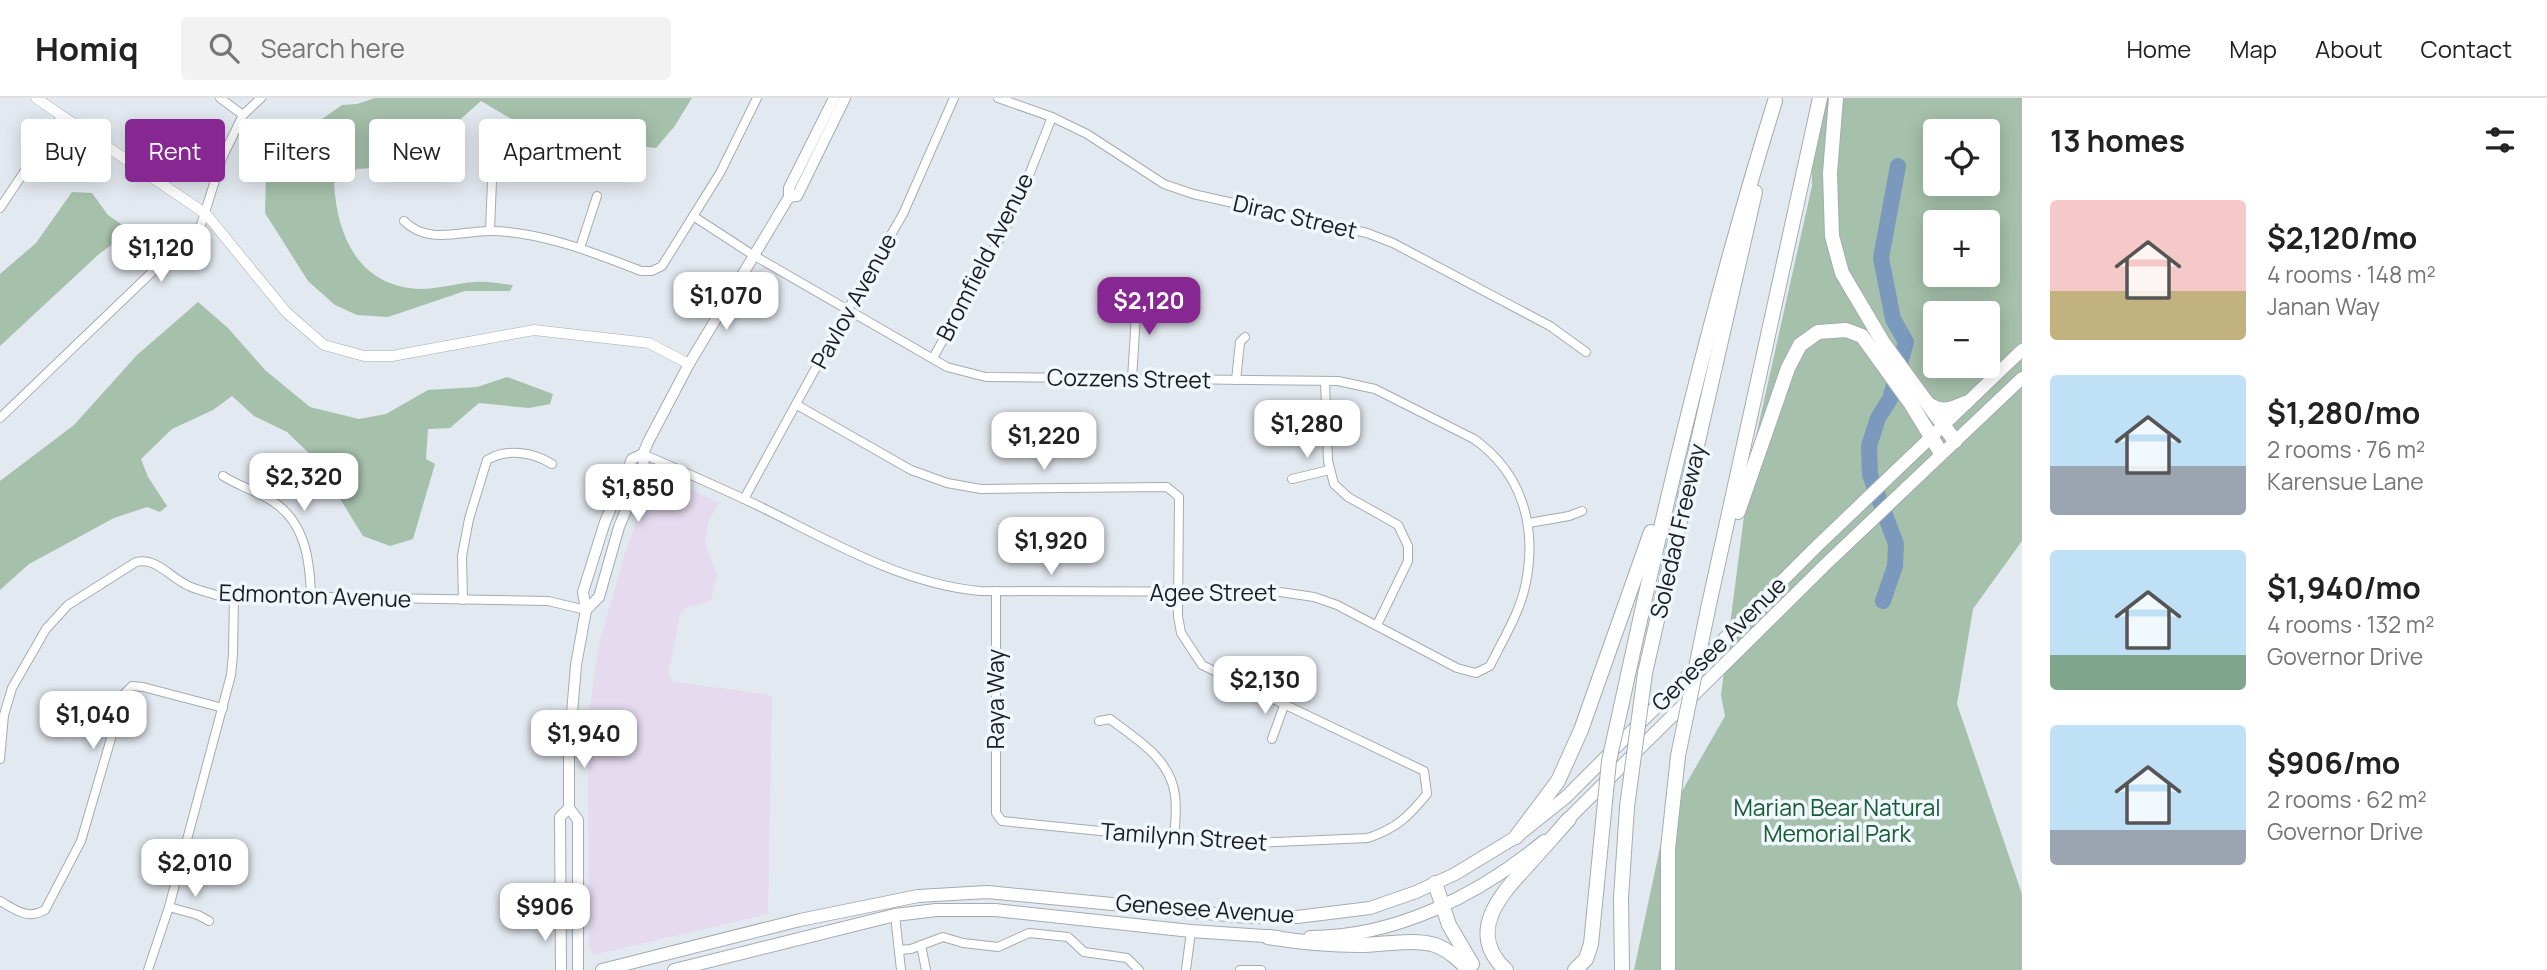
<!DOCTYPE html>
<html lang="en">
<head>
<meta charset="utf-8">
<style>
  body { margin:0; font-family:Manrope,sans-serif; background:#f2f2f2; color:#222; height:100vh; display:flex; flex-direction:column; font-size:26px; white-space:nowrap }
  * { box-sizing:border-box; margin:0 }
  p { font-size:23px; color:#767676 }
  .icon { flex:none; width:38px; height:38px; fill:none; stroke:currentColor; stroke-width:2; stroke-linecap:round; stroke-linejoin:round }
  .map { position:relative; flex:1; overflow:hidden }
  .drawer { display:flex; flex-direction:column; background:#fff; width:525px }
  .drawer>* { flex:none }
  .top-card { position:absolute; left:21px; top:21px; width:665px; height:63px; display:flex; gap:14px }
  .controls { position:absolute; left:1923px; top:21px; display:grid; gap:14px }
  .controls a { display:grid; place-items:center; width:77px; height:77px; border-radius:7px; background:#fff; box-shadow:0 4px 18px #0003; font-size:35px }
  .price { position:absolute; translate:-50% -60px; padding:0 16px; border-radius:14px; background:#fff; color:#222; font-size:23px; line-height:46px; filter:drop-shadow(0 2px 4px #0008) }
  .price::after { content:''; position:absolute; left:50%; top:42px; width:21px; height:16px; margin-left:-10px; background:inherit; clip-path:polygon(0 0,100% 0,50% 100%) }
  .price.on { background:#862792; color:#fff }
  ul { padding:0; list-style:none }
  li { display:flex; align-items:center; gap:21px; height:175px; padding:0 28px }
  li span { display:grid; place-items:center; flex:none; width:196px; height:140px; border-radius:7px; color:#555 }
  li>.icon { margin-inline-start:auto }
  span .icon { width:84px; height:84px; fill:#fffc; stroke-width:1 }
  li b { font-size:30px }
  h2 { display:flex; justify-content:space-between; align-items:center; height:84px; padding:0 28px; font-size:30px }
  .tag { padding:0 24px; border-radius:7px; background:#fff; box-shadow:0 4px 18px #0003; font-size:24px; line-height:63px }
  .tag.on { background:#862792; color:#fff }
  header { display:flex; align-items:center; gap:42px; box-sizing:border-box; height:98px; padding:0 35px; background:#fff; border-bottom:2px solid #e0e0e0 }
  header strong { font-size:33px }
  nav { display:flex; gap:38px; margin-inline-start:auto; font-size:24px }
  .search { width:490px; height:63px; background:#f2f2f2; display:flex; align-items:center; gap:18px; box-sizing:border-box; padding:0 24px; border-radius:7px; color:#767676; font-size:26px }
  main { display:flex; flex:1; min-height:0 }
  .map>svg:first-child { display:block }
</style>
</head>
<body>
<header>
<strong>Homiq</strong>
<div class="search"><svg class="icon" aria-label="search" viewBox="0 0 24 24"><circle cx="10" cy="10" r="6"/><path d="M15 15l6 6"/></svg>Search here</div>
<nav><a>Home</a><a>Map</a><a>About</a><a>Contact</a></nav>
</header>
<main>
<div class="map">
<svg width="2022" height="872" viewBox="0 0 2022 872">
  <rect width="100%" height="100%" fill="#e3e9f0"/>
  <path fill="#e5daee" d="M659,377L720,405L709,422L705,446L717,477L711,501L704,505L686,509L680,516L668,577L674,584L766,596L772,599L768,816L593,857L589,848L588,621L599,546L626,452L653,382Z"/>
  <g fill="#a5c0ab" fill-rule="evenodd">
    <path d="M375,0H692L674,29L656,50L630,47L586,37L555,47L481,3L446,34L414,51L403,68L357,71L334,85C337,139 359,189 421,191C438,191 457,185 475,184C487,183 501,186 513,187L510,193H465L388,219L357,217L335,207L308,183L265,115L266,78L269,66L285,47L342,7L357,6Z"/>
    <path d="M1814,0H2022V443L1973,511L1957,606L2022,796V872H1634L1666,721L1725,618L1721,597L1752,356L1812,88L1811,15ZM1936,33H1988V86H1936ZM1936,124H1988V177H1936ZM1936,215H1988V268H1936Z"/>
    <path d="M72,94L92,95L108,117L131,133L99,156L0,248V176L36,145Z"/>
    <path d="M198,204L228,230L265,272L310,309L359,321L386,316L428,292L477,289L507,279L553,296L550,306L529,310L479,305L450,330L428,331L426,361L435,366L413,441L390,448L363,438L316,362L287,334L254,318L232,298L213,312L172,331L141,361L148,379L167,408L160,414L147,409L114,420L29,466L0,492V383L74,327L137,257Z"/>
  </g>
  <g fill="none" stroke-linecap="round" stroke-linejoin="round">
    <path stroke="#7b98bd" stroke-width="16" d="M1883,503L1895,468L1896,446L1870,377L1869,348L1878,320L1890,301L1906,244L1893,221L1881,160L1898,68"/>
    <g stroke="#a4abb1" stroke-width="10">
      <g id="minor">
        <path d="M220,0L243,17"/>
        <path d="M998,0L1052,19L1087,36L1164,86L1193,96L1367,135L1393,145L1550,228L1586,254"/>
        <path d="M0,110L61,19"/>
        <path d="M404,123C428,147 460,133 490,133C540,133 595,155 641,173H652L662,168L720,75L757,0"/>
        <path d="M490,133L492,82"/>
        <path d="M580,150L597,98"/>
        <path d="M1129,211L1136,217L1132,281"/>
        <path d="M933,260L1014,115L1052,19"/>
        <path d="M1236,282L1240,244L1245,239"/>
        <path d="M1325,283L1328,363L1334,386L1348,399L1398,427L1408,448V463L1377,527"/>
        <path d="M797,307L911,372L947,385L981,391L1167,389L1179,399L1178,518L1181,535L1202,567L1424,673L1427,696C1408,719 1397,730 1368,740L1229,746L1002,723L996,715V493"/>
        <path d="M0,320L201,127L222,60L243,17L261,0"/>
        <path d="M643,356C686,375 729,393 771,414C837,447 905,486 980,493L1280,494L1314,499L1337,507L1457,570L1476,575L1490,568C1503,541 1521,513 1526,484C1537,428 1522,375 1474,341L1375,291L1338,283L986,279L947,269L753,157L693,118"/>
        <path d="M223,378C237,387 253,392 267,400C305,420 310,461 311,499"/>
        <path d="M1292,381L1329,372"/>
        <path d="M744,401L848,211L903,116L954,0"/>
        <path d="M1529,425L1569,418L1582,413"/>
        <path d="M463,502L462,458L469,421L487,362C507,350 533,354 552,366"/>
        <path d="M1099,623L1110,621C1137,642 1170,660 1175,697C1177,711 1175,727 1174,741"/>
        <path d="M1272,641L1285,605"/>
        <path d="M0,661L4,617L12,590L46,531L68,507L136,464C157,459 170,480 189,488C197,492 207,494 216,497L548,503L586,512"/>
        <path d="M0,803C16,812 27,822 45,812L81,743L124,596L132,588L143,589L223,610"/>
        <path d="M169,809L198,817L209,823"/>
        <path d="M895,817L901,872"/>
        <path d="M921,847L926,872"/>
        <path d="M899,852L911,851L943,839L963,845L998,849L1029,835L1068,839L1084,854L1127,860L1139,872"/>
        <path d="M148,872L169,809L231,577L233,556L234,498"/>
        <path d="M1186,872L1191,833"/>
        <path d="M1240,872H1261"/>
      </g>
    </g>
    <g stroke="#a4abb1" stroke-width="11">
      <path id="tertiary" d="M36,0L206,116L286,214L324,247L364,258H392L534,232L649,245L689,266"/>
    </g>
    <g stroke="#a4abb1" stroke-width="12">
      <g id="secondary">
        <path d="M789,99L797,98L845,0"/>
        <path d="M586,512L599,499L619,429L644,369L643,356L648,344L689,266L789,99V90L834,0"/>
        <path d="M561,872L560,719L569,710"/>
        <path d="M578,872V722L569,710V651L576,567L586,512L583,494L605,424L632,361L643,356"/>
      </g>
    </g>
    <g stroke="#a4abb1" stroke-width="14">
      <g id="primary">
        <path d="M1563,726L1826,466L2022,280"/>
        <path d="M1310,839C1396,839 1479,797 1544,743"/>
        <path d="M602,872L800,822L918,798L987,794L1248,819H1297L1370,810L1416,794L1455,776L1516,739L1566,699L1815,450L2022,252"/>
        <path d="M674,872L895,817L936,812H995L1191,833L1278,839"/>
      </g>
    </g>
    <g stroke="#a4abb1" stroke-width="16">
      <g id="motorway">
        <path d="M1836,0L1830,75L1832,138L1842,175L1884,246L1955,343"/>
        <path d="M1930,307C1944,315 1952,311 1965,305"/>
        <path d="M1738,414L1788,270L1800,247L1818,234L1846,232L1862,238L1911,306L1941,355"/>
        <path d="M1708,511L1820,0"/>
        <path d="M1645,575L1755,94"/>
        <path d="M1621,609C1665,405 1713,202 1775,3"/>
        <path d="M1516,739L1558,683L1581,632L1651,434"/>
        <path d="M1435,785L1449,827L1472,866"/>
        <path d="M1268,839C1299,844 1328,847 1359,847C1382,847 1414,840 1435,847C1449,852 1459,862 1469,872"/>
        <path d="M1506,872C1465,834 1501,796 1529,766C1542,751 1556,736 1569,721"/>
        <path d="M1575,872L1586,861L1591,846L1603,724"/>
        <path d="M1622,872L1621,800L1627,709"/>
        <path d="M1668,872V751L1678,658"/>
      </g>
    </g>
    <use href="#minor" stroke="#fff" stroke-width="8"/>
    <use href="#tertiary" stroke="#fff" stroke-width="10"/>
    <use href="#secondary" stroke="#fff" stroke-width="10"/>
    <use href="#primary" stroke="#fff" stroke-width="12"/>
    <use href="#motorway" stroke="#fff" stroke-width="14"/>
    <g stroke="#a4abb1" stroke-width="16" stroke-linecap="butt">
      <g id="motorway-bridge">
        <path d="M1678,658L1708,511"/>
        <path d="M1627,709L1645,575"/>
        <path d="M1603,724L1609,663L1621,609"/>
      </g>
    </g>
    <use href="#motorway-bridge" stroke="#fff" stroke-width="14"/>
  </g>
  <g text-anchor="middle" stroke-width="7" stroke-linejoin="round" paint-order="stroke">
    <g font-size="23" fill="#1a1c1f" stroke="#f0f7fd">
      <text transform="translate(1295 119) rotate(13)" y="8">Dirac Street</text>
      <text transform="translate(985 159) rotate(-63)" y="8">Bromfield Avenue</text>
      <text transform="translate(854 203) rotate(-61)" y="8">Pavlov Avenue</text>
      <text transform="translate(1129 281) rotate(1)" y="8">Cozzens Street</text>
      <text transform="translate(1678 433) rotate(-77)" y="8">Soledad Freeway</text>
      <text x="1213" y="503">Agee Street</text>
      <text transform="translate(315 498) rotate(2)" y="8">Edmonton Avenue</text>
      <text transform="translate(1719 546) rotate(-45)" y="8">Genesee Avenue</text>
      <text transform="translate(996 601) rotate(-90)" y="8">Raya Way</text>
      <text transform="translate(1184 739) rotate(4)" y="8">Tamilynn Street</text>
      <text transform="translate(1205 811) rotate(4)" y="8">Genesee Avenue</text>
    </g>
    <g font-size="23" fill="#185b32" stroke="#f0f7fd">
      <text x="1837" y="718">Marian Bear Natural<tspan x="1837" dy="26">Memorial Park</tspan></text>
    </g>
  </g>
</svg>
<div class="controls">
<a><svg class="icon" aria-label="locate" viewBox="0 0 24 24"><circle cx="12" cy="12" r="6"/><path d="M12 2v4M12 18v4M2 12h4M18 12h4"/></svg></a>
<a>+</a>
<a>−</a>
</div>
<b class="price" style="left:161px;top:186px">$1,120</b>
<b class="price" style="left:726px;top:234px">$1,070</b>
<b class="price on" style="left:1149px;top:239px">$2,120</b>
<b class="price" style="left:1307px;top:362px">$1,280</b>
<b class="price" style="left:1044px;top:374px">$1,220</b>
<b class="price" style="left:304px;top:415px">$2,320</b>
<b class="price" style="left:638px;top:426px">$1,850</b>
<b class="price" style="left:1051px;top:479px">$1,920</b>
<b class="price" style="left:1265px;top:618px">$2,130</b>
<b class="price" style="left:93px;top:653px">$1,040</b>
<b class="price" style="left:584px;top:672px">$1,940</b>
<b class="price" style="left:195px;top:801px">$2,010</b>
<b class="price" style="left:545px;top:845px">$906</b>
<div class="top-card">
<a class="tag">Buy</a>
<a class="tag on">Rent</a>
<a class="tag">Filters</a>
<a class="tag">New</a>
<a class="tag">Apartment</a>
</div>
</div>
<section class="drawer">
<h2>13 homes<svg class="icon" aria-label="filters" viewBox="0 0 24 24"><path d="M4 7h16M4 17h16"/><circle cx="9" cy="7" r="2"/><circle cx="15" cy="17" r="2"/></svg></h2>
<ul>
<li><span style="background:linear-gradient(#f6c9c9 65%,#c2b280 0)"><svg class="icon" aria-label="home" viewBox="0 0 24 24"><path d="M3 11l9-7 9 7M6 9v11h12V9"/></svg></span><div><b>$2,120/mo</b><p>4 rooms · 148 m²</p><p>Janan Way</p></div></li>
<li><span style="background:linear-gradient(#bfe0f5 65%,#9aa5b1 0)"><svg class="icon" aria-label="home" viewBox="0 0 24 24"><path d="M3 11l9-7 9 7M6 9v11h12V9"/></svg></span><div><b>$1,280/mo</b><p>2 rooms · 76 m²</p><p>Karensue Lane</p></div></li>
<li><span style="background:linear-gradient(#bfe0f5 75%,#7fa58c 0)"><svg class="icon" aria-label="home" viewBox="0 0 24 24"><path d="M3 11l9-7 9 7M6 9v11h12V9"/></svg></span><div><b>$1,940/mo</b><p>4 rooms · 132 m²</p><p>Governor Drive</p></div></li>
<li><span style="background:linear-gradient(#bfe0f5 75%,#9aa5b1 0)"><svg class="icon" aria-label="home" viewBox="0 0 24 24"><path d="M3 11l9-7 9 7M6 9v11h12V9"/></svg></span><div><b>$906/mo</b><p>2 rooms · 62 m²</p><p>Governor Drive</p></div></li>
</ul>
</section>
</main>
</body>
</html>
